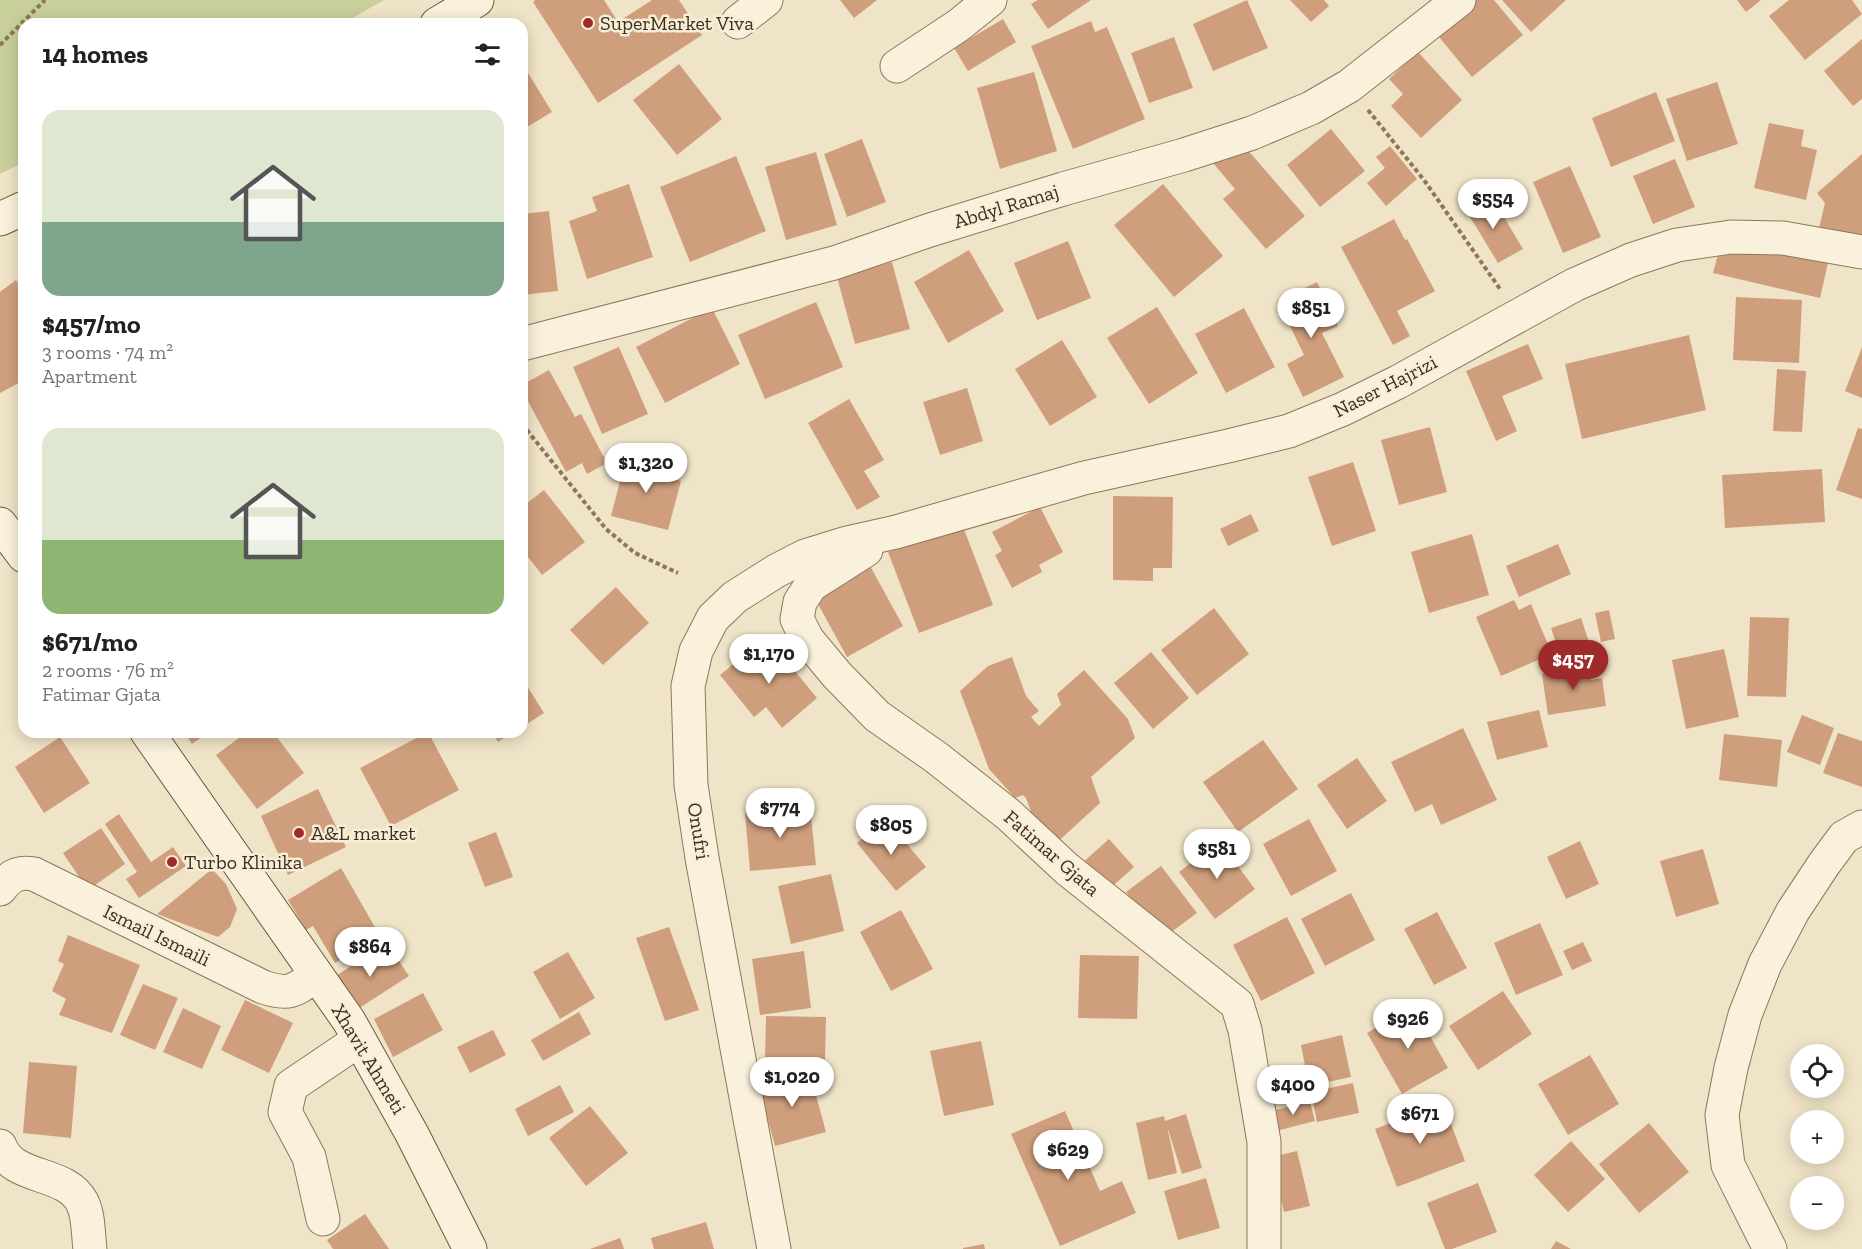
<!DOCTYPE html>
<html lang="en">
<head>
<meta charset="utf-8">
<style>
  body { margin:0; font-family:"Zilla Slab",serif; background:#f6f6f6; color:#202124; height:100vh; display:flex; flex-direction:column; font-size:22px; white-space:nowrap }
  * { box-sizing:border-box; margin:0 }
  p { font-size:20px; color:#757577 }
  .icon { flex:none; width:33px; height:33px; fill:none; stroke:currentColor; stroke-width:2; stroke-linecap:round; stroke-linejoin:round }
  .map { position:relative; flex:1; overflow:hidden }
  .drawer { position:absolute; left:18px; top:18px; width:510px; height:720px; display:flex; flex-direction:column; background:#fff; border-radius:18px; box-shadow:0 3px 15px #0003 }
  .drawer>* { flex:none }
  .buttons { position:absolute; left:1790px; top:1044px; display:grid; gap:12px }
  .buttons a { display:grid; place-items:center; width:54px; height:54px; border-radius:50%; background:#fff; box-shadow:0 3px 15px #0003; font-size:30px }
  .price { position:absolute; translate:-50% -51px; padding:0 14px; border-radius:21px; background:#fff; color:#222; font-size:20px; line-height:39px; filter:drop-shadow(0 2px 3px #0008) }
  .price::after { content:''; position:absolute; left:50%; top:36px; width:18px; height:14px; margin-left:-9px; background:inherit; clip-path:polygon(0 0,100% 0,50% 100%) }
  .price.on { background:#9e2a2b; color:#fff }
  ul { padding:0; list-style:none }
  li { display:grid; align-content:center; gap:12px; height:318px; padding:0 24px }
  li span { display:grid; place-items:center; height:186px; border-radius:18px; color:#555 }
  li>.icon { margin-inline-start:auto }
  span .icon { width:108px; height:108px; fill:#fffc; stroke-width:1 }
  li b { font-size:26px }
  h2 { display:flex; justify-content:space-between; align-items:center; height:72px; padding:0 24px; font-size:26px }
  .map>svg:first-child { display:block }
</style>
</head>
<body>
<div class="map">
<svg width="1862" height="1249" viewBox="0 0 1862 1249">
  <rect width="100%" height="100%" fill="#f0e4c8"/>
  <path fill="#c9cf9b" d="M0,0H384L342,24H24V162L0,174Z"/>
  <g fill="#cf9f7d">
    <path d="M535,0H604L618,22L652,0H679L702,35L598,103L533,2Z"/>
    <path d="M840,0H877L854,18Z"/>
    <path d="M1038,0H1091L1048,29L1031,4Z"/>
    <path d="M1247,0L1268,48L1213,71L1193,24Z"/>
    <path d="M1290,0H1324L1329,6L1311,22Z"/>
    <path d="M1462,0H1494L1523,35L1472,77L1430,26Z"/>
    <path d="M1502,0H1566L1531,32Z"/>
    <path d="M1737,0H1761L1746,12Z"/>
    <path d="M1789,0H1852L1862,14L1805,60L1769,16Z"/>
    <path d="M1003,19L1016,42L968,71L954,48Z"/>
    <path d="M1091,21L1095,32L1107,27L1145,119L1073,149L1031,46Z"/>
    <path d="M1174,37L1193,88L1149,103L1131,53Z"/>
    <path d="M1862,39V99L1853,106L1824,71Z"/>
    <path d="M1418,52L1462,100L1421,138L1391,106L1403,94L1389,79Z"/>
    <path d="M679,64L722,119L677,155L633,100Z"/>
    <path d="M525,68L552,112L522,130V70Z"/>
    <path d="M1034,72L1057,151L1000,169L977,88Z"/>
    <path d="M1717,82L1738,144L1687,161L1666,99Z"/>
    <path d="M1656,92L1675,141L1611,167L1592,118Z"/>
    <path d="M1769,123L1804,130L1801,146L1817,150L1806,200L1754,188Z"/>
    <path d="M1331,129L1365,171L1320,207L1287,165Z"/>
    <path d="M862,139L886,202L847,217L824,154Z"/>
    <path d="M1239,140L1305,216L1266,249L1223,199L1235,189L1213,163Z"/>
    <path d="M1390,146L1417,179L1386,206L1367,183L1385,168L1376,157Z"/>
    <path d="M816,152L837,225L786,240L765,167Z"/>
    <path d="M1862,154V239L1818,232L1825,203L1817,193Z"/>
    <path d="M736,156L766,231L690,262L660,187Z"/>
    <path d="M1675,159L1695,207L1653,224L1633,176Z"/>
    <path d="M1570,166L1601,237L1563,253L1533,182Z"/>
    <path d="M629,184L653,257L587,279L569,221L597,211L592,197Z"/>
    <path d="M1163,184L1223,256L1174,297L1114,225Z"/>
    <path d="M1484,195L1499,220L1504,217L1523,249L1498,263L1464,207Z"/>
    <path d="M549,211L558,291L522,295V214Z"/>
    <path d="M1394,219L1405,240L1407,239L1435,291L1397,311L1410,336L1393,345L1341,247Z"/>
    <path d="M1068,241L1091,298L1037,320L1014,263Z"/>
    <path d="M1721,243L1830,254L1820,298L1713,273Z"/>
    <path d="M969,250L1004,311L948,343L914,282Z"/>
    <path d="M892,262L910,329L855,344L837,277Z"/>
    <path d="M16,280L24,293V380L0,393V292Z"/>
    <path d="M1317,282L1338,326L1322,333L1344,377L1303,397L1287,364L1304,355L1278,301Z"/>
    <path d="M1736,297L1802,300L1799,363L1733,360Z"/>
    <path d="M816,302L843,367L765,399L738,335Z"/>
    <path d="M1157,307L1198,373L1149,404L1107,338Z"/>
    <path d="M712,308L740,364L665,403L636,347Z"/>
    <path d="M1244,308L1275,367L1226,393L1195,334Z"/>
    <path d="M1689,335L1706,410L1582,439L1565,364Z"/>
    <path d="M1062,340L1097,397L1050,426L1015,369Z"/>
    <path d="M1528,344L1543,379L1502,396L1517,431L1496,441L1466,371Z"/>
    <path d="M619,347L648,414L602,434L573,367Z"/>
    <path d="M1862,347V398L1845,391Z"/>
    <path d="M1777,369L1806,371L1802,432L1773,431Z"/>
    <path d="M549,370L575,417L581,414L607,463L587,474L582,463L566,472L522,390V385Z"/>
    <path d="M967,388L983,441L940,455L923,402Z"/>
    <path d="M849,399L884,460L864,471L880,497L857,510L808,423Z"/>
    <path d="M1430,427L1447,492L1399,505L1381,440Z"/>
    <path d="M1858,428L1862,429V499L1836,490Z"/>
    <path d="M627,454L663,463L660,475L681,481L668,530L611,516Z"/>
    <path d="M1353,462L1376,531L1332,546L1308,477Z"/>
    <path d="M1822,469L1825,522L1725,528L1722,475Z"/>
    <path d="M544,490L585,542L542,575L522,549V507Z"/>
    <path d="M1113,496L1173,497L1172,568H1153V581L1113,580Z"/>
    <path d="M1040,507L1063,552L1039,565L1042,572L1012,588L995,555L1002,551L992,532Z"/>
    <path d="M1251,514L1259,531L1228,546L1220,529Z"/>
    <path d="M962,524L993,605L919,633L888,552Z"/>
    <path d="M1472,534L1489,595L1429,613L1411,552Z"/>
    <path d="M1558,544L1571,574L1519,597L1506,566Z"/>
    <path d="M869,564L903,626L847,657L813,595Z"/>
    <path d="M616,587L649,623L603,665L570,630Z"/>
    <path d="M1514,600L1519,610L1531,604L1552,654L1501,676L1476,617Z"/>
    <path d="M1214,608L1249,654L1197,695L1161,650Z"/>
    <path d="M1609,610L1615,639L1601,642L1595,613Z"/>
    <path d="M1750,617L1789,618L1786,697L1747,696Z"/>
    <path d="M1581,618L1591,648L1561,658L1551,628Z"/>
    <path d="M772,643L817,698L782,728L766,707L754,717L720,675L756,646L760,652Z"/>
    <path d="M1724,649L1739,717L1686,729L1672,660Z"/>
    <path d="M1151,652L1189,698L1153,729L1114,683Z"/>
    <path d="M1012,657L1026,696L1039,711L1031,717L1039,726L1061,705L1057,694L1084,670L1128,719L1135,738L1091,777L1100,803L1052,847L1038,831L1026,798L1023,795L1015,798L989,769L960,691L988,666Z"/>
    <path d="M1589,666L1591,680L1602,678L1606,706L1548,715L1542,674Z"/>
    <path d="M522,678L544,713L522,727Z"/>
    <path d="M1539,710L1548,747L1497,760L1487,722Z"/>
    <path d="M1802,715L1834,728L1820,765L1787,752Z"/>
    <path d="M1463,728L1497,800L1441,825L1432,804L1415,812L1391,762Z"/>
    <path d="M184,732H209L192,744Z"/>
    <path d="M247,732H273L304,773L257,809L216,755Z"/>
    <path d="M428,732L459,790L391,826L360,768Z"/>
    <path d="M492,732H513L498,742Z"/>
    <path d="M1838,733L1862,741V787L1823,773Z"/>
    <path d="M1724,734L1782,740L1777,787L1719,780Z"/>
    <path d="M60,737L90,783L44,813L15,767Z"/>
    <path d="M1263,740L1298,789L1238,832L1203,782Z"/>
    <path d="M1357,758L1387,801L1347,829L1317,785Z"/>
    <path d="M318,789L346,847L288,875L261,816Z"/>
    <path d="M810,806L816,865L750,871L745,813Z"/>
    <path d="M119,814L151,862L173,847L186,866L139,898L126,879L137,872L105,824Z"/>
    <path d="M1309,819L1337,871L1291,896L1263,844Z"/>
    <path d="M883,822L895,836L898,833L926,867L896,891L857,843Z"/>
    <path d="M101,828L125,864L88,890L63,853Z"/>
    <path d="M496,832L513,877L485,887L468,843Z"/>
    <path d="M1109,839L1134,867L1105,893L1080,865Z"/>
    <path d="M1219,841L1255,889L1215,919L1179,872Z"/>
    <path d="M1580,841L1599,884L1566,899L1547,857Z"/>
    <path d="M1703,849L1719,904L1676,917L1660,861Z"/>
    <path d="M1161,866L1197,913L1162,939L1126,892Z"/>
    <path d="M341,868L380,936L335,963L313,926L306,930L288,900Z"/>
    <path d="M212,869L226,884L237,909L230,927L218,937L157,914Z"/>
    <path d="M831,874L844,931L791,944L778,886Z"/>
    <path d="M1351,893L1375,940L1325,966L1301,919Z"/>
    <path d="M901,910L933,969L891,991L860,932Z"/>
    <path d="M1437,912L1467,968L1434,985L1404,929Z"/>
    <path d="M1287,917L1315,973L1261,1001L1233,945Z"/>
    <path d="M1540,923L1563,975L1516,995L1494,943Z"/>
    <path d="M669,927L699,1010L665,1021L636,938Z"/>
    <path d="M68,935L140,965L112,1033L59,1015L66,999L52,991L64,964L58,961Z"/>
    <path d="M1583,942L1592,961L1572,970L1563,951Z"/>
    <path d="M387,943L409,976L353,1012L331,979Z"/>
    <path d="M804,951L811,1008L760,1015L752,959Z"/>
    <path d="M568,952L595,998L560,1019L533,972Z"/>
    <path d="M1080,955L1139,956L1137,1019L1078,1018Z"/>
    <path d="M143,984L178,998L155,1050L120,1035Z"/>
    <path d="M1503,991L1532,1034L1478,1070L1449,1026Z"/>
    <path d="M423,993L443,1030L393,1057L374,1019Z"/>
    <path d="M245,1000L293,1023L269,1073L221,1050Z"/>
    <path d="M1413,1006L1448,1068L1402,1094L1367,1033Z"/>
    <path d="M183,1008L221,1026L202,1069L163,1052Z"/>
    <path d="M579,1012L591,1034L543,1061L531,1040Z"/>
    <path d="M766,1016L826,1017L825,1061L765,1060Z"/>
    <path d="M493,1030L506,1055L470,1073L457,1047Z"/>
    <path d="M1342,1035L1351,1077L1309,1086L1301,1045Z"/>
    <path d="M981,1041L994,1105L944,1116L930,1051Z"/>
    <path d="M1590,1055L1619,1104L1568,1135L1538,1084Z"/>
    <path d="M29,1062L77,1066L71,1138L23,1133Z"/>
    <path d="M809,1069L826,1132L775,1146L758,1083Z"/>
    <path d="M1353,1083L1359,1113L1317,1122L1311,1092Z"/>
    <path d="M560,1085L574,1112L528,1136L515,1109Z"/>
    <path d="M1310,1102L1315,1121L1276,1131L1271,1111Z"/>
    <path d="M1443,1103L1465,1161L1397,1187L1375,1129Z"/>
    <path d="M590,1106L628,1153L586,1186L549,1138Z"/>
    <path d="M1065,1111L1100,1191L1122,1181L1136,1213L1060,1246L1011,1134Z"/>
    <path d="M1186,1114L1202,1168L1182,1174L1167,1126L1177,1173L1148,1180L1136,1123L1164,1116L1165,1121Z"/>
    <path d="M1649,1123L1689,1172L1639,1213L1599,1164Z"/>
    <path d="M1571,1141L1605,1179L1568,1212L1534,1175Z"/>
    <path d="M1297,1151L1310,1206L1284,1212L1271,1157Z"/>
    <path d="M1206,1178L1220,1228L1178,1240L1164,1191Z"/>
    <path d="M1478,1183L1497,1232L1452,1249H1445L1427,1203Z"/>
    <path d="M365,1214L389,1249H333L327,1240Z"/>
    <path d="M706,1222L714,1249H654L651,1238Z"/>
    <path d="M620,1238L624,1249H590Z"/>
    <path d="M1556,1241L1571,1249H1551Z"/>
    <path d="M984,1244L985,1249H963V1248Z"/>
  </g>
  <g fill="none" stroke-linecap="round" stroke-linejoin="round">
    <g stroke="#8d765c" stroke-width="35">
      <g id="street">
        <path d="M738,22L766,0"/>
        <path d="M897,66L959,25L990,0"/>
        <path d="M522,344L834,263L930,230L1063,189L1184,155L1252,133L1311,108L1349,86L1459,0"/>
        <path d="M866,550L811,585L800,602L797,619L807,639L837,675L877,716L937,758L1009,815L1067,869L1237,1004L1245,1030L1264,1142V1249"/>
        <path d="M0,889C10,876 18,871 34,874L263,987C290,996 294,991 316,975"/>
        <path d="M0,1146C13,1181 65,1170 82,1202C89,1215 88,1235 90,1249"/>
        <path d="M323,1219L309,1157L285,1112L291,1086L359,1040"/>
        <path d="M774,1249L702,858L691,785L688,686L696,651L713,618L735,597L776,571L805,556L847,543L896,532L1084,478L1228,446L1289,431L1343,409L1398,382L1574,285L1631,260L1677,245L1731,237L1783,238L1862,252"/>
        <path d="M1770,1249L1728,1165L1722,1115L1731,1068L1745,1015L1765,964L1793,911L1824,864L1844,837L1862,827"/>
      </g>
    </g>
    <g stroke="#6f573f" stroke-width="35">
      <g id="secondary">
        <path d="M437,24L477,0"/>
        <path d="M0,219L24,208"/>
        <path d="M0,524L24,556"/>
        <path d="M147,732L349,1021L412,1134L470,1249"/>
      </g>
    </g>
    <g stroke="#8d765c" stroke-width="4" stroke-dasharray="4.5 3" stroke-linecap="butt">
      <path d="M0,45L45,0"/>
      <path d="M1368,110L1424,180L1500,289"/>
      <path d="M522,424L606,529L635,553L678,573"/>
    </g>
    <use href="#street" stroke="#faf1dc" stroke-width="33"/>
    <use href="#secondary" stroke="#faf1dc" stroke-width="33"/>
  </g>
  <g fill="#9e2a2b" stroke="#f7eed8" stroke-width="2">
    <circle cx="588" cy="23" r="6"/>
    <circle cx="299" cy="833" r="6"/>
    <circle cx="172" cy="862" r="6"/>
  </g>
  <g text-anchor="middle" stroke-width="5" stroke-linejoin="round" paint-order="stroke">
    <g font-size="20" fill="#3d2e20" stroke="#f7eed8" text-anchor="start">
      <text x="600" y="30">SuperMarket Viva</text>
      <text x="311" y="840">A&amp;L market</text>
      <text x="184" y="869">Turbo Klinika</text>
    </g>
    <g font-size="20" fill="#3d2e20" stroke="#f7eed8">
      <text transform="translate(1006 206) rotate(-17)" y="7">Abdyl Ramaj</text>
      <text transform="translate(1385 386) rotate(-27)" y="7">Naser Hajrizi</text>
      <text transform="translate(699 831) rotate(81)" y="7">Onufri</text>
      <text transform="translate(1052 853) rotate(41)" y="7">Fatimar Gjata</text>
      <text transform="translate(157 935) rotate(26)" y="7">Ismail Ismaili</text>
      <text transform="translate(369 1059) rotate(59)" y="7">Xhavit Ahmeti</text>
    </g>
  </g>
</svg>
<div class="buttons">
<a><svg class="icon" aria-label="locate" viewBox="0 0 24 24"><circle cx="12" cy="12" r="6"/><path d="M12 2v4M12 18v4M2 12h4M18 12h4"/></svg></a>
<a>+</a>
<a>−</a>
</div>
<b class="price" style="left:1493px;top:230px">$554</b>
<b class="price" style="left:1311px;top:339px">$851</b>
<b class="price" style="left:646px;top:494px">$1,320</b>
<b class="price" style="left:769px;top:685px">$1,170</b>
<b class="price on" style="left:1573px;top:691px">$457</b>
<b class="price" style="left:780px;top:839px">$774</b>
<b class="price" style="left:891px;top:856px">$805</b>
<b class="price" style="left:1217px;top:880px">$581</b>
<b class="price" style="left:370px;top:978px">$864</b>
<b class="price" style="left:1408px;top:1050px">$926</b>
<b class="price" style="left:792px;top:1108px">$1,020</b>
<b class="price" style="left:1293px;top:1116px">$400</b>
<b class="price" style="left:1420px;top:1145px">$671</b>
<b class="price" style="left:1068px;top:1181px">$629</b>
<section class="drawer">
<h2>14 homes<svg class="icon" aria-label="filters" viewBox="0 0 24 24"><path d="M4 7h16M4 17h16"/><circle cx="9" cy="7" r="2"/><circle cx="15" cy="17" r="2"/></svg></h2>
<ul>
<li><span style="background:linear-gradient(#dfe7d0 60%,#7fa58c 0)"><svg class="icon" aria-label="home" viewBox="0 0 24 24"><path d="M3 11l9-7 9 7M6 9v11h12V9"/></svg></span><div><b>$457/mo</b><p>3 rooms · 74 m²</p><p>Apartment</p></div></li>
<li><span style="background:linear-gradient(#dfe7d0 60%,#8fb573 0)"><svg class="icon" aria-label="home" viewBox="0 0 24 24"><path d="M3 11l9-7 9 7M6 9v11h12V9"/></svg></span><div><b>$671/mo</b><p>2 rooms · 76 m²</p><p>Fatimar Gjata</p></div></li>
</ul>
</section>
</div>
</body>
</html>
